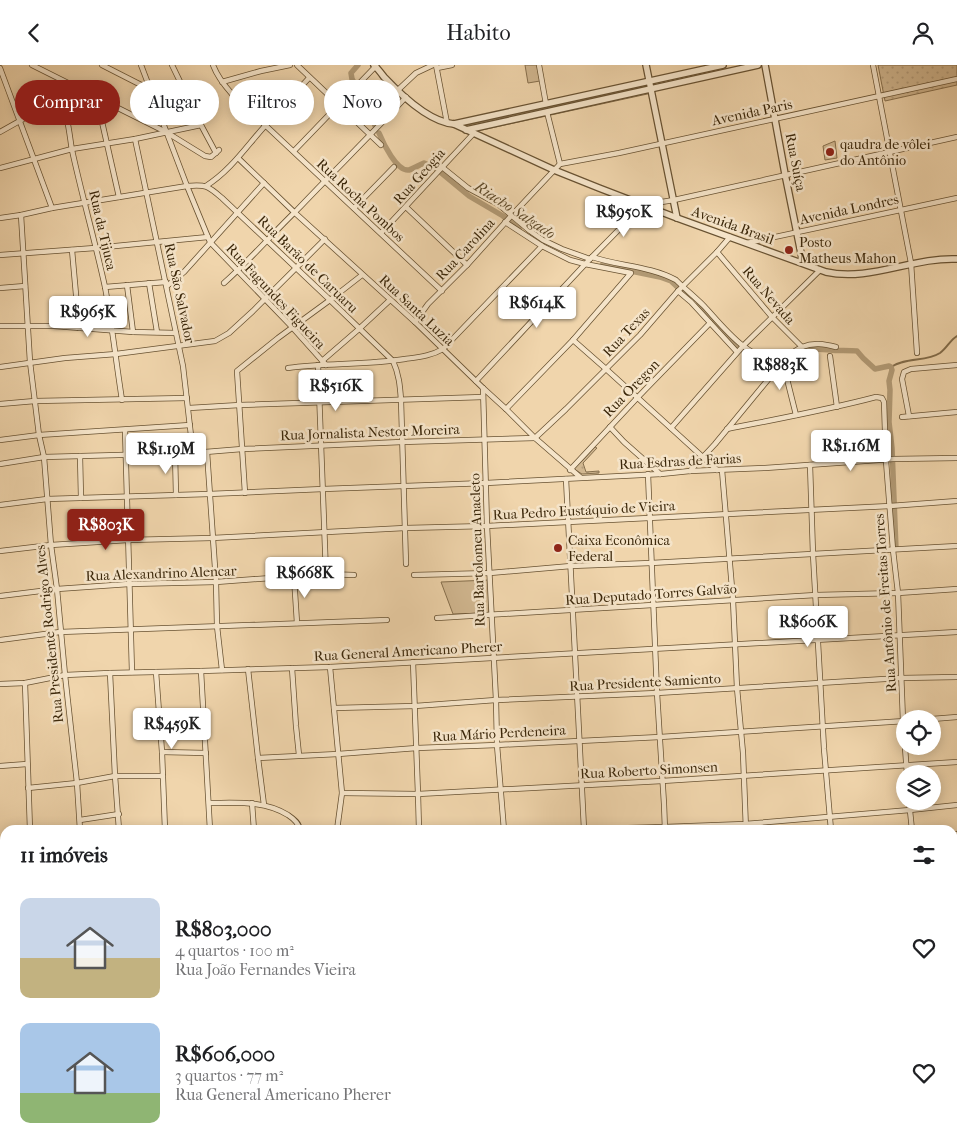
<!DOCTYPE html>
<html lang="pt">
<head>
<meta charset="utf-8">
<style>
  body { margin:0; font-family:"IM FELL French Canon",serif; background:#f2f2f2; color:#202124; height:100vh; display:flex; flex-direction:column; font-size:19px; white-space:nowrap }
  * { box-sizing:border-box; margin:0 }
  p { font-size:16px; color:#757577 }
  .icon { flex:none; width:28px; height:28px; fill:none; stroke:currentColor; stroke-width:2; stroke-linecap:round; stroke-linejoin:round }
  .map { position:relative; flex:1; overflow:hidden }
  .sheet { position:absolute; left:0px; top:760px; width:958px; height:320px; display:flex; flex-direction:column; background:#fff; border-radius:15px 15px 0 0; box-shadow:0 2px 12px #0003 }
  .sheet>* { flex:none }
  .hud { position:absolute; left:15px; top:15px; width:500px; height:45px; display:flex; gap:10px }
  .tools { position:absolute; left:896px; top:645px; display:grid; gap:10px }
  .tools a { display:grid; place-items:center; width:45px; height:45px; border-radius:50%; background:#fff; box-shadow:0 2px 12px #0003; font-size:25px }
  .price { position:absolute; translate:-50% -42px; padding:0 11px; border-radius:5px; background:#fff; color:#222; font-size:16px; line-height:32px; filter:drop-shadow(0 1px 2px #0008) }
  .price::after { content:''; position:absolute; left:50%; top:30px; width:15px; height:11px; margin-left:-8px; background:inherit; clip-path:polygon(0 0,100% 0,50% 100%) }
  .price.active { background:#8f2418; color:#fff }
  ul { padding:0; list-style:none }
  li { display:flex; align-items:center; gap:15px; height:125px; padding:0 20px }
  li span { display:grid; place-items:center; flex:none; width:140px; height:100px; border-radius:10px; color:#555 }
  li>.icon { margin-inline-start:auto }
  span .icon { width:60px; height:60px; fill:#fffc; stroke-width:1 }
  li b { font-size:21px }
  h2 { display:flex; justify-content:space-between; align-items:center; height:60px; padding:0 20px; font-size:21px }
  .chip { padding:0 18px; border-radius:22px; background:#fff; box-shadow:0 2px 12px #0003; font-size:18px; line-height:45px }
  .chip.active { background:#8f2418; color:#fff }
  header { display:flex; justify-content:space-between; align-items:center; height:65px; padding:0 20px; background:#fff; font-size:22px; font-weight:600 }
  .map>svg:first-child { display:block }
</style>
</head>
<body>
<header><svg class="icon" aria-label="back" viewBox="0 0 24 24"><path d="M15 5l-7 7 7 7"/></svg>Habito<svg class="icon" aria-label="person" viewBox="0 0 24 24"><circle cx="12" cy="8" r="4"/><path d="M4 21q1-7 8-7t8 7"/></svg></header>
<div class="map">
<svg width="957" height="1080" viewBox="0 0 957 1080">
  <defs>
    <pattern id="grass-dots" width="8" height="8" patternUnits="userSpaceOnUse" patternTransform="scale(1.25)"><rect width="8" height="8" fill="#d1b790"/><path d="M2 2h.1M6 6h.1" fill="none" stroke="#b49d7b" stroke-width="1.8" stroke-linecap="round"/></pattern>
  </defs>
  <rect width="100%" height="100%" fill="#f0d5ac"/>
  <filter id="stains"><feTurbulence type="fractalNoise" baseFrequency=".004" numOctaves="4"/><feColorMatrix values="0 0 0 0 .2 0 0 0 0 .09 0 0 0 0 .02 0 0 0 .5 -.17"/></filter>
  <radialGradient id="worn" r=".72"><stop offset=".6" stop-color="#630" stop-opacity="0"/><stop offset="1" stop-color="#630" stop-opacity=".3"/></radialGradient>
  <g fill="url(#grass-dots)" stroke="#866f4d">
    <path d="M878,0H957V20L885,36Z"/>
    <path d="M651,20L652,28L468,68L458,62Z"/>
    <path d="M595,382L597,383L583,398L586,407L599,406V408L582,409L574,404Z"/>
  </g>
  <g fill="#d1b790" stroke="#866f4d">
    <path d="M525,0H537L540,16L528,18Z"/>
    <path d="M835,76L837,93L825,95L823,81Z"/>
    <path d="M489,515V548L453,549L441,517Z"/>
  </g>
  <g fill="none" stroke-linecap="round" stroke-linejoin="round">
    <path stroke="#826c4a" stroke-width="2" d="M891,302C906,292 926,297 940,288C947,283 950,275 957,271"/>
    <g stroke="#b29a75" stroke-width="5.5">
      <path d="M358,0L351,8L352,14L366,38L376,63"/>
      <path d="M379,68C383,78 397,107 409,105C413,104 419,100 424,98L434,102L469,131L503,151L519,164"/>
      <path d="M602,200L660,212L671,216L689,233"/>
      <path d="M697,241L736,280C753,293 769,301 790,295C797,293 803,288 811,285C818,283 823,285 830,285C839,286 848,285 857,286L863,293L875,304L889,301L891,302L892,305L889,316L890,325L889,357L892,383L896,484"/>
    </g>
    <g stroke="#685232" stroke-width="6">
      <g id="minor">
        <path d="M32,0L166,67L205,91L211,92L219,85"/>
        <path d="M102,0L151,25"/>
        <path d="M141,0L187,121L210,177L292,262L326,300"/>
        <path d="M172,0L201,60L216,88"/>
        <path d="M213,0C217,11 224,20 232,29L442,226"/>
        <path d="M297,0L381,80"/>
        <path d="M436,0L447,58"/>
        <path d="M539,0L546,39"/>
        <path d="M873,0L911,198L917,288"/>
        <path d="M0,3L52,143"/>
        <path d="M437,3L452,0"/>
        <path d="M222,17L261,6L290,0"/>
        <path d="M398,25L416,8L433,0"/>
        <path d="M547,47L560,99"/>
        <path d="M100,48L119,132"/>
        <path d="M0,67L48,40C53,38 59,37 62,41C68,48 70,75 72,85C82,131 95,176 105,222C112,259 116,297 122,335"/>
        <path d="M135,74L183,301L193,388"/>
        <path d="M294,86L376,1"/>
        <path d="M238,93L294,147L415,257L483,323L506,344L535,373L580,412"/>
        <path d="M442,102L468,123L498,139L530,166L543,175L562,184L590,194"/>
        <path d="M0,103L72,84L135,74L201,60"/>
        <path d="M206,121C230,106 246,82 264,62C279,45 294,29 309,13"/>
        <path d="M406,142L467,200"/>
        <path d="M354,143L394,102"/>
        <path d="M21,150L30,297L39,370L44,392L51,480L57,524L65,610L77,718L80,765"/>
        <path d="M0,153L21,150L52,143L187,121C206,119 208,121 222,133L330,235L393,296C399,309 400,321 401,335L406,499"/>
        <path d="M505,157L542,181L570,195L585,199L631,208L573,275L506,344"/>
        <path d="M381,168L474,68"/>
        <path d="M747,178L957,133"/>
        <path d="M72,185L79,263"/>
        <path d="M717,187L772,252L802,282"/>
        <path d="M0,190L95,183L208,172"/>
        <path d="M592,192C619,201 650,201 676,215C685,224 695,232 704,241C721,259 749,297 778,294C787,292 794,286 802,282C814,277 824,279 836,282"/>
        <path d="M149,218L157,267"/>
        <path d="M224,218C250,195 272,169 297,145C333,107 370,71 406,32"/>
        <path d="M127,220L133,267"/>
        <path d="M167,221L184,207L264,118"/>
        <path d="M105,222L166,217"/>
        <path d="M0,223L25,221"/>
        <path d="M678,226L691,237L737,287"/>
        <path d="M415,257L428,239L467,200L511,151L560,99L619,88L957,14"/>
        <path d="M0,261H54L133,267L176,268"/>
        <path d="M573,275L606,304L717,405"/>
        <path d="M830,291L837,342"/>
        <path d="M322,296L359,264L390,235"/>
        <path d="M783,298L796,350"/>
        <path d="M318,300L326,509"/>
        <path d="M0,302L65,293L116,289L215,276L229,268L253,246L325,174"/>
        <path d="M288,303C327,298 366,300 405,294C419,292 431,291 443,284L542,181"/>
        <path d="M476,316L589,195L643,140L674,135L957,72"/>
        <path d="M483,323L487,461L496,635L497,680L504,765"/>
        <path d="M0,339L35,336L187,333"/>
        <path d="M189,343L240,340L483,332"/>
        <path d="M909,351L902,314L904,307L911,304L957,300"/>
        <path d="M902,352L957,347"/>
        <path d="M610,362L624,377L660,409"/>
        <path d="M671,363L743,281L820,205"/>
        <path d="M727,364C777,354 827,345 876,332L882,333L884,337L886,396L893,485L898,528L903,656L907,709"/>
        <path d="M125,365L132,607"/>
        <path d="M0,375L39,370L190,360"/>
        <path d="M207,387L216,517L217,561L222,605"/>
        <path d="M175,388L176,430"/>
        <path d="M80,391L81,433"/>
        <path d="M0,399L44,392L193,388L242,384L402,377L535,373L566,344L640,270L678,226L717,187L730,172"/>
        <path d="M810,400L813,489L824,684L831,765"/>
        <path d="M570,405L638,332L710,258"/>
        <path d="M722,405L733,535L737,623L743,688L746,765"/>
        <path d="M690,406L715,379L776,305L783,299"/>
        <path d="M648,409L657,628L664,739L665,765"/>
        <path d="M566,414L584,764"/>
        <path d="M245,428L237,306L278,273L330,235L362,210"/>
        <path d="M0,440L47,434L209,429L323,424L486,418L661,409L690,406L765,403L893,394L957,393"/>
        <path d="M0,486L51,480L128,475L212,473L405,463L487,461L890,441L957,436"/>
        <path d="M414,510L490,508L571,501L651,498L957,481"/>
        <path d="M294,512L297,558"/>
        <path d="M0,531L57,524L129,519L216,517L326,509L354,510"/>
        <path d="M437,553L816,530L898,528L957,524"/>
        <path d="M0,575L60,567L387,555"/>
        <path d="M413,597L418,729L419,765"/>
        <path d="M330,602L342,728L337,765"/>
        <path d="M292,603L296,661L299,690"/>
        <path d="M248,604L258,693L264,740"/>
        <path d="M201,606L210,765"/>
        <path d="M156,607L162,687L165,765"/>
        <path d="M110,608L115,711L119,765"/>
        <path d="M25,618L30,765"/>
        <path d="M0,619L25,618L65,610L110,608L201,606L330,602L957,567"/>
        <path d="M334,643L415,641L496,635L657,628L901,613L957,612"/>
        <path d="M932,654L957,652"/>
        <path d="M162,687L206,688"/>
        <path d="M258,693L338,689L417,683L497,680L660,672L905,656"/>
        <path d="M0,701L27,699"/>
        <path d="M28,723L77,718L115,711H163"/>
        <path d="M342,728L418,729L662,716L957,697"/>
        <path d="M909,736L912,765"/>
        <path d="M209,738C236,738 264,735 288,750C294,754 299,758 300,765"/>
        <path d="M252,738L254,765"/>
        <path d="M80,755L119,749"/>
        <path d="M556,765L664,762L745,759L910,745L957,740"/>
        <path d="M952,772L957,769"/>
        <path d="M952,796L957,795"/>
        <path d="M952,815L957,836"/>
        <path d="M0,827H5"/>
        <path d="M952,885H957"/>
        <path d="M952,928L957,927"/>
        <path d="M952,971H957"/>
        <path d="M952,1014L957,1013"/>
        <path d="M0,1038H5"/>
        <path d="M952,1061H957"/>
        <path d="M70,1075L71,1080"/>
        <path d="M117,1075V1080"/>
        <path d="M239,1075L240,1080"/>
        <path d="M363,1075V1080"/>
        <path d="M570,1075L571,1080"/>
        <path d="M617,1075V1080"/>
        <path d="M834,1075L835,1080"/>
        <path d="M925,1075L926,1080"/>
        <path d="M8,1080L55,1075"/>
        <path d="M389,1080L442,1075"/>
        <path d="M720,1080L752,1075"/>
      </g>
    </g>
    <g stroke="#685232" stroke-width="8">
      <g id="tertiary">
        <path d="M374,0C378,4 381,8 384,12C401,30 429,57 454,59L723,0"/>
        <path d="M646,0L677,153"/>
        <path d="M765,0L785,109L803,198"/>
        <path d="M454,59L554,105L599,123L677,153L826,207C869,217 913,192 957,194"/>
        <path d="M466,65L758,0"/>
      </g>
    </g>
    <use href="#minor" stroke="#f5e4c9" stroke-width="4.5"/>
    <use href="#tertiary" stroke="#f5e4c9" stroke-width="5.5"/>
  </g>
  <g fill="#8f2418" stroke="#f5e4c9" stroke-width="2">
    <circle cx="830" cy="87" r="5"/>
    <circle cx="789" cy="185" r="5"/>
    <circle cx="558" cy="483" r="5"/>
  </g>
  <g text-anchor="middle" stroke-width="5" stroke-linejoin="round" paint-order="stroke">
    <g font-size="14" fill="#3b270a" stroke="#f5e4c9">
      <text transform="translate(752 47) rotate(-12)" y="5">Avenida Paris</text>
      <text transform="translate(796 97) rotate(79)" y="5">Rua Suíça</text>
      <text transform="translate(419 111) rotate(-48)" y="5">Rua Geogia</text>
      <text transform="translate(361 135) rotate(43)" y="5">Rua Rocha Pombos</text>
      <text transform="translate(849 144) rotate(-12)" y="5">Avenida Londres</text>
      <text transform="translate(733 160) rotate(20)" y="5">Avenida Brasil</text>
      <text transform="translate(103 165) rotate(77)" y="5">Rua da Tijuca</text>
      <text transform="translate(465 184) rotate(-47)" y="5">Rua Carolina</text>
      <text transform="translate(308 199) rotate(44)" y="5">Rua Barão de Caruaru</text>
      <text transform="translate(180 228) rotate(78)" y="5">Rua São Salvador</text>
      <text transform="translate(769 230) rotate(49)" y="5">Rua Nevada</text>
      <text transform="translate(276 231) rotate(47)" y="5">Rua Fagundes Figueira</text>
      <text transform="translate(417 245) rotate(43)" y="5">Rua Santa Luzia</text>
      <text transform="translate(626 267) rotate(-47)" y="5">Rua Texas</text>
      <text transform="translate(631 323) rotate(-46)" y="5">Rua Oregon</text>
      <text transform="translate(370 367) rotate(-2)" y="5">Rua Jornalista Nestor Moreira</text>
      <text transform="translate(680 396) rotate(-3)" y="5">Rua Esdras de Farias</text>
      <text transform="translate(584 445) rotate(-3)" y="5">Rua Pedro Eustáquio de Vieira</text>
      <text transform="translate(477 485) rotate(-92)" y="5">Rua Bartolomeu Anacleto</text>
      <text transform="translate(161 508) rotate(-2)" y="5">Rua Alexandrino Alencar</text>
      <text transform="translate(651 529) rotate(-4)" y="5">Rua Deputado Torres Galvão</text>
      <text transform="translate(885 538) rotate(-94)" y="5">Rua Antônio de Freitas Torres</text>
      <text transform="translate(49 569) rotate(-96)" y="5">Rua Presidente Rodrigo Alves</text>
      <text transform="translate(408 586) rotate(-3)" y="5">Rua General Americano Pherer</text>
      <text transform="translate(645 617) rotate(-3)" y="5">Rua Presidente Samiento</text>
      <text transform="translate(499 668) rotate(-3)" y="5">Rua Mário Perdeneira</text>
      <text transform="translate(649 705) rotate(-3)" y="5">Rua Roberto Simonsen</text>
    </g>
    <g font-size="14" fill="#3b270a" stroke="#f5e4c9" text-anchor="start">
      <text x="840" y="84">qaudra de vôlei<tspan x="840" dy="16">do Antônio</tspan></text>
      <text x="799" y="182">Posto<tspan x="799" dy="16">Matheus Mahon</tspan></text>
      <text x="568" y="480">Caixa Econômica<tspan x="568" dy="16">Federal</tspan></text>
    </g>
    <g font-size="15" font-style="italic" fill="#5f4a2a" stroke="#f5e4c9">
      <text transform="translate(515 145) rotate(33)" y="5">Riacho Salgado</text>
    </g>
  </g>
  <rect width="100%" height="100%" filter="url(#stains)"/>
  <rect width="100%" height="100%" fill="url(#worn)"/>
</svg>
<div class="tools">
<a><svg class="icon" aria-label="locate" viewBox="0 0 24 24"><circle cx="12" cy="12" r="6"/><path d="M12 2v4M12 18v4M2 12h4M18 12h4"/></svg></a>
<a><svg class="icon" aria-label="layers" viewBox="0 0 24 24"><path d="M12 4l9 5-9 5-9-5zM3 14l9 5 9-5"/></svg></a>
</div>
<b class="price" style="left:624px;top:173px">R$950K</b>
<b class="price" style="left:537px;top:264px">R$614K</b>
<b class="price" style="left:88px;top:273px">R$965K</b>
<b class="price" style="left:780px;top:326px">R$883K</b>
<b class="price" style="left:336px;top:347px">R$516K</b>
<b class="price" style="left:851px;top:407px">R$1.16M</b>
<b class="price" style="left:166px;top:410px">R$1.19M</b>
<b class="price active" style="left:106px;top:486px">R$803K</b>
<b class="price" style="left:305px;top:534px">R$668K</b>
<b class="price" style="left:808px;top:583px">R$606K</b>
<b class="price" style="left:172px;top:685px">R$459K</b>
<div class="hud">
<a class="chip active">Comprar</a>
<a class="chip">Alugar</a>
<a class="chip">Filtros</a>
<a class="chip">Novo</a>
</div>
<section class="sheet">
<h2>11 imóveis<svg class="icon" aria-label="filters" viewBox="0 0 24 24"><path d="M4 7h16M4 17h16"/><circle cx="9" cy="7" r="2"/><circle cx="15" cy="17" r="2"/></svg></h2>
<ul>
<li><span style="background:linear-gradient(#c9d6e8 60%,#c2b280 0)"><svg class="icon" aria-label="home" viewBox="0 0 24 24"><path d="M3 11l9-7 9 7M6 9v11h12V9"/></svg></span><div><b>R$803,000</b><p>4 quartos · 100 m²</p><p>Rua João Fernandes Vieira</p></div><svg class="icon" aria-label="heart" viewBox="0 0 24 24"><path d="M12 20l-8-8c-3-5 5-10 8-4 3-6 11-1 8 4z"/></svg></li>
<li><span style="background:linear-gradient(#a9c7e8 70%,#8fb573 0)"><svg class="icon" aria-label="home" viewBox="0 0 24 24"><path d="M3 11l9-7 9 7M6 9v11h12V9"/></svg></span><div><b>R$606,000</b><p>3 quartos · 77 m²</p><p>Rua General Americano Pherer</p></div><svg class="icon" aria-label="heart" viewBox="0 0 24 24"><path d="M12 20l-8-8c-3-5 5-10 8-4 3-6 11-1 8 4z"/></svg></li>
</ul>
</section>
</div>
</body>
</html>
